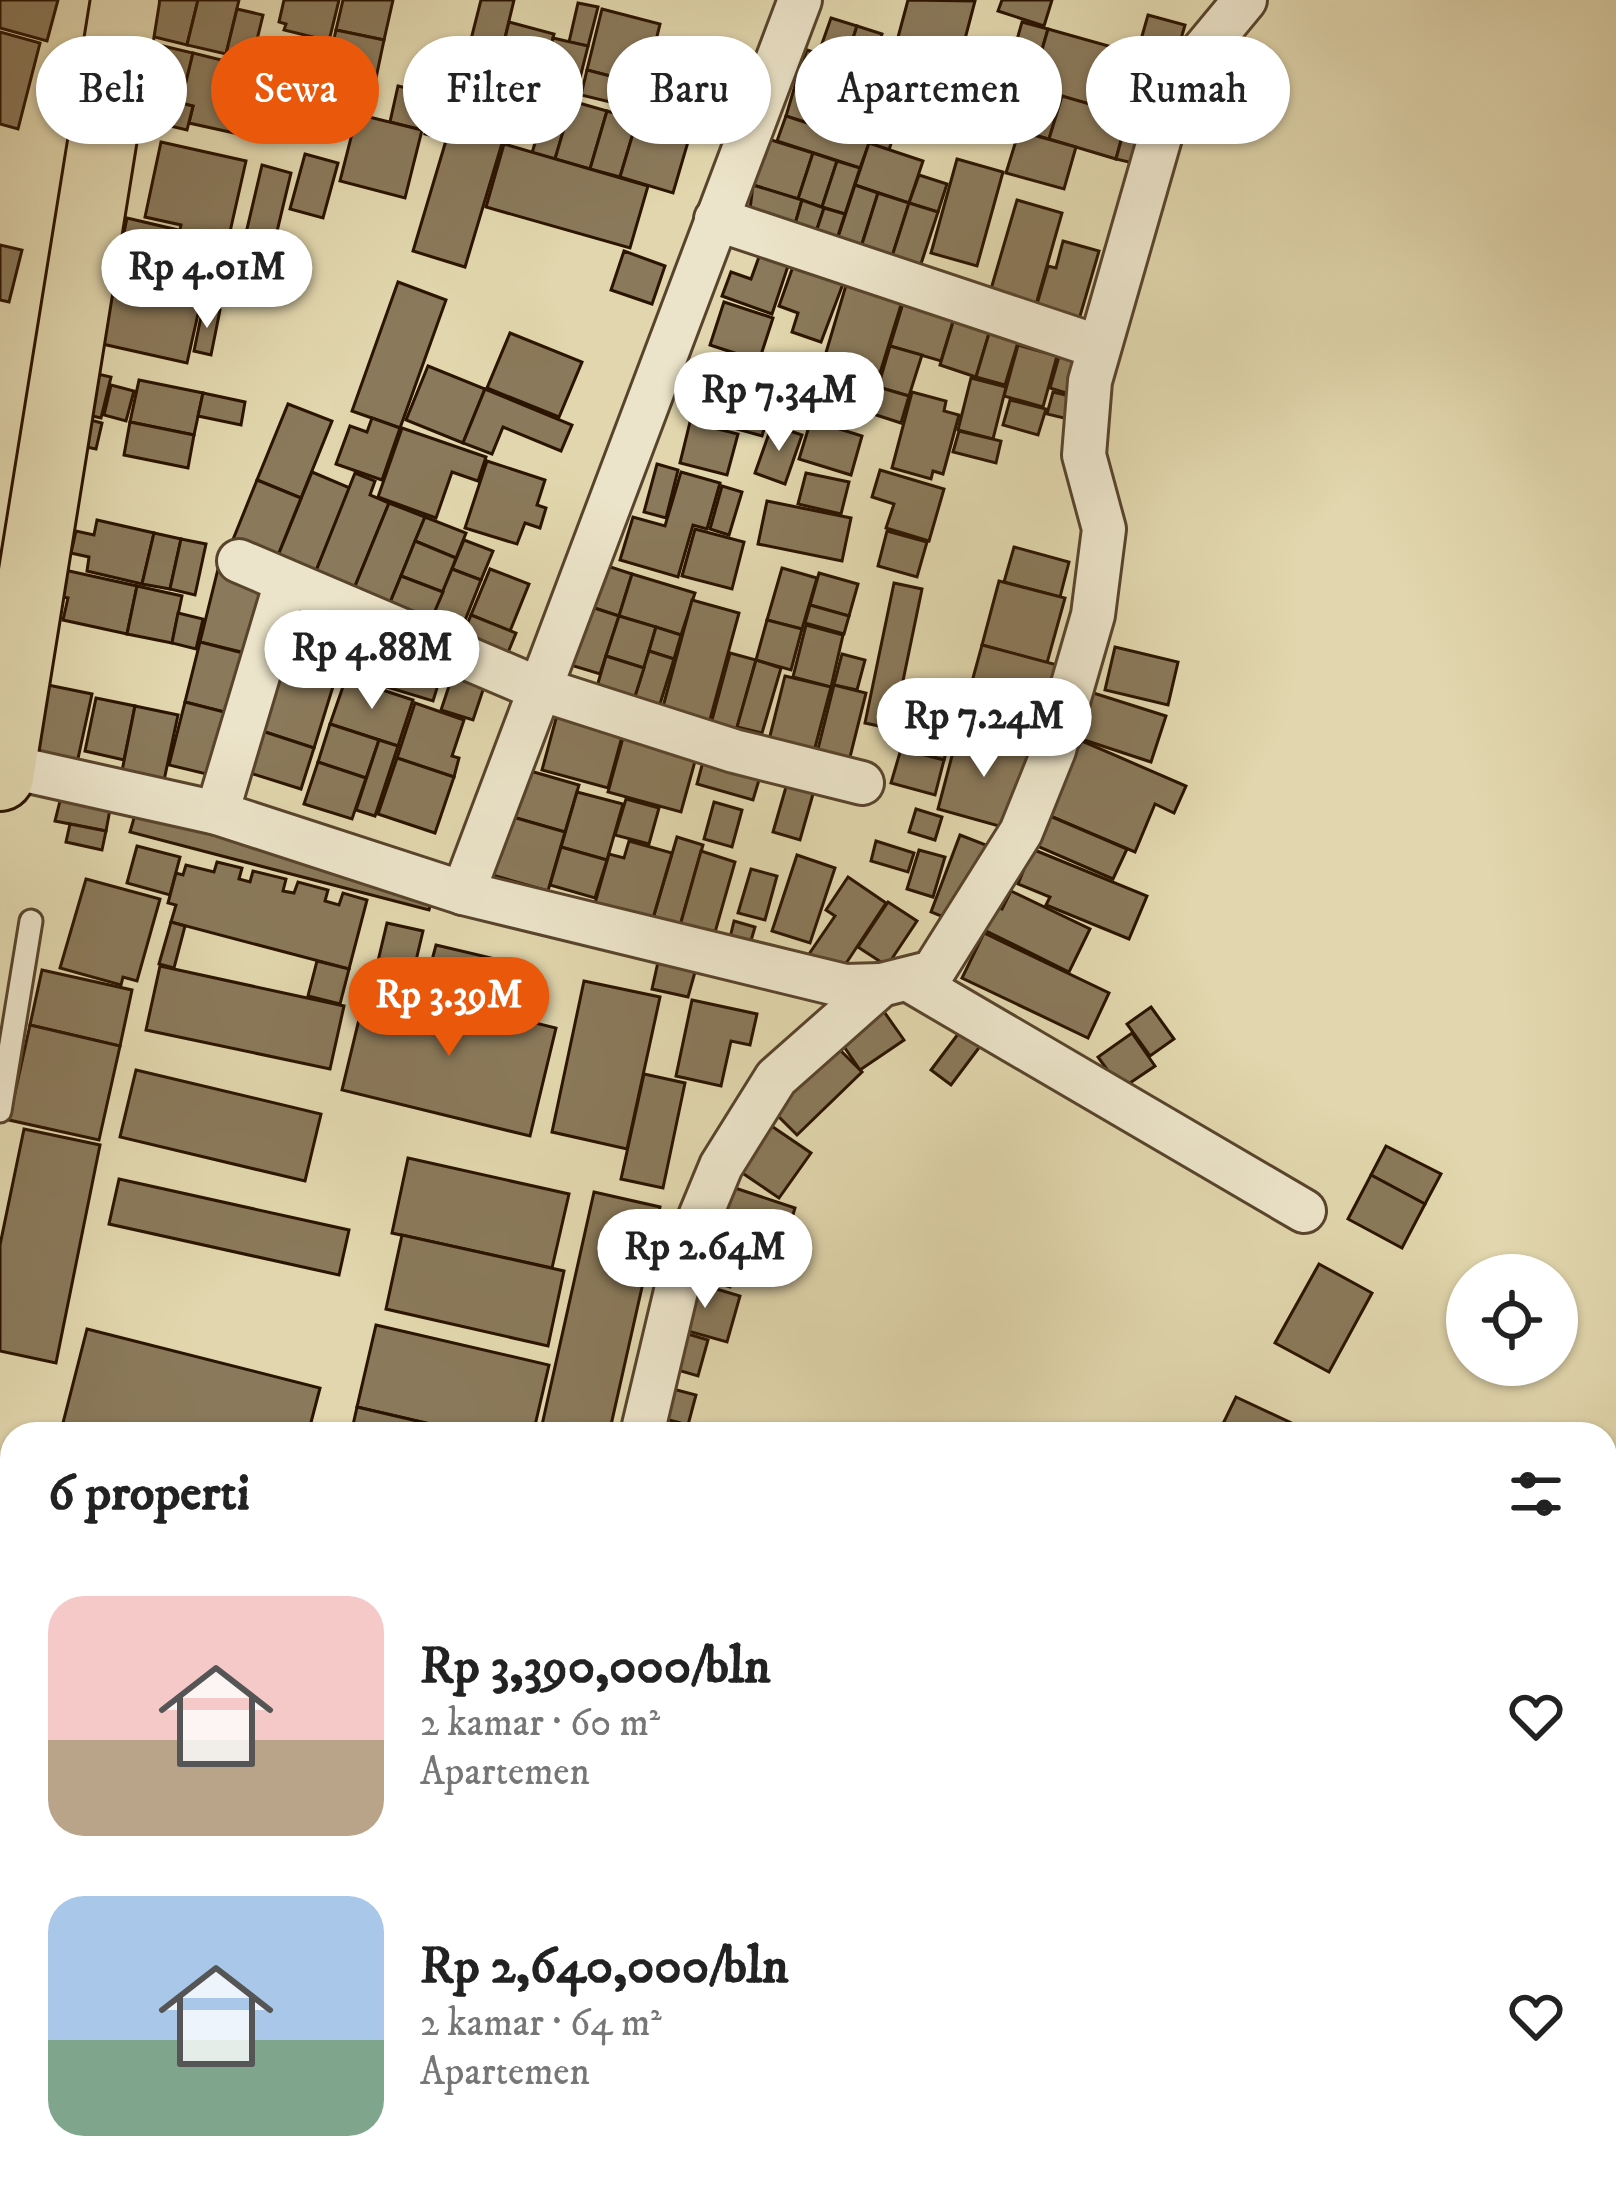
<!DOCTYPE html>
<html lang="id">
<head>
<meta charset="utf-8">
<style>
  body { margin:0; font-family:"IM FELL DW Pica",serif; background:#f2f2f2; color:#222; height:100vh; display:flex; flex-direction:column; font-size:45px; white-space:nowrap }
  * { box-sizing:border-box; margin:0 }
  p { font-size:39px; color:#767676 }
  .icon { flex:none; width:66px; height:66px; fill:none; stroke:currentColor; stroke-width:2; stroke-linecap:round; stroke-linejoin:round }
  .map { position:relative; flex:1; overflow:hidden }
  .panel { position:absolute; left:0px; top:1422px; width:1617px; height:771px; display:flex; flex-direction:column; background:#fff; border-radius:36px 36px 0 0; box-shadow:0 3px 9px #0004 }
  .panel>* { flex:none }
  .guide { position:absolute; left:36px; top:36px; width:1545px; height:108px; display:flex; gap:24px }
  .buttons { position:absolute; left:1446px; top:1254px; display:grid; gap:24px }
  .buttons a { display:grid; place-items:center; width:132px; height:132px; border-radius:50%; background:#fff; box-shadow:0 3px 9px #0004; font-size:60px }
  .price { position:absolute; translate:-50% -102px; padding:0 27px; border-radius:42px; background:#fff; color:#222; font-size:39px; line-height:78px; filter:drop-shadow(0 3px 6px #0008) }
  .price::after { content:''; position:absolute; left:50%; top:72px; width:36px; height:27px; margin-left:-18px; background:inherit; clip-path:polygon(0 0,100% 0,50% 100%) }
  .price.active { background:#ea580c; color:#fff }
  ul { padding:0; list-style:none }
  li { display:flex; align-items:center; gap:36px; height:300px; padding:0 48px }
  li span { display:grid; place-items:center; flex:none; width:336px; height:240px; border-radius:36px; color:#555 }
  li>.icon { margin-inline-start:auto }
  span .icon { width:144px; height:144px; fill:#fffc; stroke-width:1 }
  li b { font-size:51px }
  h2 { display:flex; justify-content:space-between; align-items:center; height:144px; padding:0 48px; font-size:51px }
  .tag { padding:0 42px; border-radius:54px; background:#fff; box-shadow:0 3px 9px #0004; font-size:42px; line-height:108px }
  .tag.active { background:#ea580c; color:#fff }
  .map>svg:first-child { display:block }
</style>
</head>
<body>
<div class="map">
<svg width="1616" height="2191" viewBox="0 0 1616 2191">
  <rect width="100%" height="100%" fill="#e1d6ad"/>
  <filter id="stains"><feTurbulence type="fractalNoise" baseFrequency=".00167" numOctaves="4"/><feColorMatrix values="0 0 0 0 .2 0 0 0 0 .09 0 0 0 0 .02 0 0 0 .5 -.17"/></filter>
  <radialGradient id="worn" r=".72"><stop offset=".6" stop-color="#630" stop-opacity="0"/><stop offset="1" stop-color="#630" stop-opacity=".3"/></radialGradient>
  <g fill="#8a795a" stroke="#2b1401" stroke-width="3">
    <path d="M0,0H58L47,41L0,28Z"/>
    <path d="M146,0H198L187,45L138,33Z"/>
    <path d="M198,0H239L226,54L187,45Z"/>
    <path d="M284,0H339L329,41L284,30L286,24L279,22Z"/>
    <path d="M343,0H393L384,40L336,30Z"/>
    <path d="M481,0H514L496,75L464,67Z"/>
    <path d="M908,0L975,1L960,58L897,41Z"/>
    <path d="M1002,0H1052L1044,26L998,11Z"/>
    <path d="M578,3L598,7L588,46L569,42Z"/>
    <path d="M237,9L263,15L252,60L226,54Z"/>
    <path d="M602,9L660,24L645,85L587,70Z"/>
    <path d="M1148,15L1185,25L1157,123L1120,113Z"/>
    <path d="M831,18L857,26L845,63L818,55Z"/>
    <path d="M509,22L554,34L541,86L496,75Z"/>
    <path d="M1022,22L1048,29L1031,88L984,74L990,55L1011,61Z"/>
    <path d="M857,26L882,34L863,93L799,72L807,50L845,63Z"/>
    <path d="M1048,29L1137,54L1120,113L1031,88Z"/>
    <path d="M336,30L384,40L376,78L358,74L355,88L324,82Z"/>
    <path d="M0,32L40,43L18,129L0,124Z"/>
    <path d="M553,38L588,46L576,94L541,86Z"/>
    <path d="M142,41L193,53L181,103L146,95L151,73L135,69Z"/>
    <path d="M879,41L985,75L968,126L863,93Z"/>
    <path d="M193,53L250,67L234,133L189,123L193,106L181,103Z"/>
    <path d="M270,64L313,75L311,83L320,86L310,126L301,124L299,131L255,120L260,103L252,101Z"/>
    <path d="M587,70L645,85L639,109L581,95Z"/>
    <path d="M799,72L863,93L849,137L786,116Z"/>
    <path d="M465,77L517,93L465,267L413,251Z"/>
    <path d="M656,77L710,100L695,134L641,111Z"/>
    <path d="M439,79L458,84L444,139L425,134Z"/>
    <path d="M1001,79L1031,88L1019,131L989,123Z"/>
    <path d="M398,86L431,94L422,130L390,122Z"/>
    <path d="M1031,88L1062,96L1049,139L1019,131Z"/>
    <path d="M519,91L571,106L555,159L532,153L538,133L509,124Z"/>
    <path d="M863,93L903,106L889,150L849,137Z"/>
    <path d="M146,95L193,106L187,130L140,119Z"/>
    <path d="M1062,96L1128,115L1116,159L1049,139Z"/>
    <path d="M572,101L607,111L590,169L555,159Z"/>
    <path d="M607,111L637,120L620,177L590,169Z"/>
    <path d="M357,114L422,130L405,198L340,181Z"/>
    <path d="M1128,115L1157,123L1145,166L1116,159Z"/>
    <path d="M786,116L869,143L860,168L777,141Z"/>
    <path d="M637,120L690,135L673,193L620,177Z"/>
    <path d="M1019,131L1076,147L1064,189L1006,173Z"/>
    <path d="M768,139L813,153L798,199L753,185L756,177L748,174Z"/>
    <path d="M161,142L246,161L227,245L179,234L181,225L145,217Z"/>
    <path d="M869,143L923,161L909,203L855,185Z"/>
    <path d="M504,144L648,186L630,248L486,207Z"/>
    <path d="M813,153L837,161L822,207L798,199Z"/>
    <path d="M305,154L338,163L323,218L290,209Z"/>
    <path d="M957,159L1003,172L977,266L931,253Z"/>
    <path d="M837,161L860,168L845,214L822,207Z"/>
    <path d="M262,165L291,173L268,269L239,263Z"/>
    <path d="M919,175L947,184L938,212L909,203Z"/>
    <path d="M753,185L802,200L793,231L749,217Z"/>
    <path d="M855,185L878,193L861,247L837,240Z"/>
    <path d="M878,193L909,203L889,266L858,257Z"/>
    <path d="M802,200L824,208L814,238L793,231Z"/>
    <path d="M1017,200L1062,213L1031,322L1009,316L1015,296L991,289Z"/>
    <path d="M909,203L938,212L917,276L889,266Z"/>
    <path d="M824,208L845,214L835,245L814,238Z"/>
    <path d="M127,218L178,230L172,259L121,247Z"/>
    <path d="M1063,241L1099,251L1078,323L1035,311L1048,266L1056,268Z"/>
    <path d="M0,245L22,250L9,302L0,300Z"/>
    <path d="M624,251L665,266L652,304L611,290Z"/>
    <path d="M760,254L789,263L772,314L722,296L731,272L751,279Z"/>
    <path d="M796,258L846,276L821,342L792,332L798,313L779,306Z"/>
    <path d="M849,275L905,292L880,373L825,356Z"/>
    <path d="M398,282L446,300L400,428L352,411Z"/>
    <path d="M112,285L200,305L187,363L98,343Z"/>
    <path d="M904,300L955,315L941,361L890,346Z"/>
    <path d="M724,302L773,318L759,361L710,345Z"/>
    <path d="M203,307L220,310L211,355L194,351Z"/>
    <path d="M957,309L993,320L976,377L940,365Z"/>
    <path d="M993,320L1022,329L1005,385L976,377Z"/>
    <path d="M510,333L582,362L559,417L487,388Z"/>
    <path d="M1018,345L1057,356L1043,407L1004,396Z"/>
    <path d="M890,346L922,355L909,396L878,387Z"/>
    <path d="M1062,346L1089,354L1076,396L1050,388Z"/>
    <path d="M714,354L742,364L727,406L698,395Z"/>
    <path d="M825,356L880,373L871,402L816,385Z"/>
    <path d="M428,366L485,389L463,443L406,420Z"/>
    <path d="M89,372L111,377L101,418L79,413Z"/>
    <path d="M971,378L1006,387L993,439L958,430Z"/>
    <path d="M139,380L203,393L194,435L130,422Z"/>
    <path d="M111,385L134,391L126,421L104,415Z"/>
    <path d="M783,385L814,395L803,428L773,418Z"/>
    <path d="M878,387L909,396L901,423L870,413Z"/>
    <path d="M485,389L572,425L561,451L503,427L492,454L463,443Z"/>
    <path d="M912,392L946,401L944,411L959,415L943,474L933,471L931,479L892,468Z"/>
    <path d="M1053,392L1074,397L1068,419L1047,414Z"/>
    <path d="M203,393L245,402L241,425L198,416Z"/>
    <path d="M1010,400L1046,409L1038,435L1003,425Z"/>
    <path d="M745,402L770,409L762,436L737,429Z"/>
    <path d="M288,404L332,421L301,498L257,480Z"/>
    <path d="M79,417L102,423L96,449L72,444Z"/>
    <path d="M372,418L400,428L382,480L336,464L350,426L367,432Z"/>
    <path d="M811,420L862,436L851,475L799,459Z"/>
    <path d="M130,422L194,435L188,468L124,455Z"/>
    <path d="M690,422L738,434L727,475L680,463Z"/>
    <path d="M772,425L802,435L785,484L755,473Z"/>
    <path d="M402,428L486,457L478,481L452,472L436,518L378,497Z"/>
    <path d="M959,431L1001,441L996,463L953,452Z"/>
    <path d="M487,461L545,480L537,505L546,508L540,528L525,523L517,544L465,528Z"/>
    <path d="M657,464L678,470L666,518L644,512Z"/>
    <path d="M880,470L944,489L929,541L886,528L894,504L872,497Z"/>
    <path d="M312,472L350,488L312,581L274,565Z"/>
    <path d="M681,472L720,483L707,529L693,525L678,577L620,560L633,517L665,526Z"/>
    <path d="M355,473L375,481L370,495L389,503L351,596L312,581Z"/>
    <path d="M806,473L849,482L841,514L798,504Z"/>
    <path d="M257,480L301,498L274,565L230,547Z"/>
    <path d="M722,486L742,492L729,535L710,529Z"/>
    <path d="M767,501L851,518L842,561L758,544Z"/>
    <path d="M389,503L425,517L387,610L351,596Z"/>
    <path d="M425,517L466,533L456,558L415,541Z"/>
    <path d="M97,520L154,533L142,584L87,571L89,557L71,553L76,531L94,535Z"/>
    <path d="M695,529L744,542L732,589L682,576Z"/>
    <path d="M887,531L927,542L917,577L878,566Z"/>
    <path d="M154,533L181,539L170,589L142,584Z"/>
    <path d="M181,539L206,544L195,595L170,589Z"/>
    <path d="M464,540L493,551L481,580L452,569Z"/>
    <path d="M415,541L456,558L443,592L401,576Z"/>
    <path d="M1014,547L1069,562L1060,597L1004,582Z"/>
    <path d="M595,562L632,574L619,616L582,604Z"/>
    <path d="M782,568L817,578L802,629L767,620Z"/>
    <path d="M60,569L137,586L127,634L63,620L68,598L54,595Z"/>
    <path d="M218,569L280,585L262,657L200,642Z"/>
    <path d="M452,569L481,580L460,633L430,622Z"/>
    <path d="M490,569L529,584L510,631L471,615Z"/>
    <path d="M819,573L858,584L849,616L810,605Z"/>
    <path d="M632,574L695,593L681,635L619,616Z"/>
    <path d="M401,576L443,592L428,627L387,610Z"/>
    <path d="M999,581L1065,598L1047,663L982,645Z"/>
    <path d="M894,583L922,589L893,729L865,723Z"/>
    <path d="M137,586L182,596L172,643L127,634Z"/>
    <path d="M308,596L330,604L310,667L287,660Z"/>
    <path d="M692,600L739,613L708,727L661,714Z"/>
    <path d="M582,604L619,616L600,674L564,663Z"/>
    <path d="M810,605L849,616L844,634L805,623Z"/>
    <path d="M178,613L203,619L196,649L172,643Z"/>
    <path d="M327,613L354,621L338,676L310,667Z"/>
    <path d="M471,615L516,633L505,660L460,642Z"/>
    <path d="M619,616L656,627L644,668L606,656Z"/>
    <path d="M767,620L802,629L791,670L756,660Z"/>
    <path d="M354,621L392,633L377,684L339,672Z"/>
    <path d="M806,625L843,635L831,687L793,677Z"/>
    <path d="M656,627L681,635L674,659L649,651Z"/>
    <path d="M200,642L251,655L236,715L185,702Z"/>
    <path d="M389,644L445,662L433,701L377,684Z"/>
    <path d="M982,645L1061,666L1050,710L970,689Z"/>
    <path d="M1115,647L1178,662L1168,705L1105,690Z"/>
    <path d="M649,651L674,659L655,720L630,712Z"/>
    <path d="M730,653L756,660L734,739L709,731Z"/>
    <path d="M842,654L865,660L857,690L834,685Z"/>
    <path d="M606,656L644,668L630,712L593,700Z"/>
    <path d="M268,658L335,680L314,748L247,726Z"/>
    <path d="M756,660L781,668L762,733L737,727Z"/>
    <path d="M455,668L487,678L473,720L441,710Z"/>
    <path d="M785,676L831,687L812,759L767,748Z"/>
    <path d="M346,678L413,700L398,746L330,724Z"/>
    <path d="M43,684L92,694L77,763L28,752Z"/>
    <path d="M834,685L866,693L848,765L816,757Z"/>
    <path d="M970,689L1036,707L1024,751L958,733Z"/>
    <path d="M1084,690L1166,716L1151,762L1069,735Z"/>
    <path d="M96,698L135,706L124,760L85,751Z"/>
    <path d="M185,702L236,715L219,777L169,765Z"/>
    <path d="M415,703L464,720L452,756L459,758L454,777L397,758Z"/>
    <path d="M560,704L626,722L608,788L542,770Z"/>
    <path d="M135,706L178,715L163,785L121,776Z"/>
    <path d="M907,708L955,721L944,760L896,747Z"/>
    <path d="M330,724L379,740L366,778L318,762Z"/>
    <path d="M247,726L314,748L301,789L234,768Z"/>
    <path d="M958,733L1033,754L1006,828L938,809Z"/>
    <path d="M624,734L697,754L681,812L608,792Z"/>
    <path d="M379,740L398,746L375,816L356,810Z"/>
    <path d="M1082,741L1186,786L1174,813L1155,804L1135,852L1050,816L1063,786L1056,783Z"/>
    <path d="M901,749L944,760L935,795L891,783Z"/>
    <path d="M705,754L762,770L753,800L697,784Z"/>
    <path d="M397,758L454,777L435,833L378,814Z"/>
    <path d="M318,762L366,778L352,819L304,804Z"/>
    <path d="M513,766L579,785L565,832L499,813Z"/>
    <path d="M790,773L817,780L800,840L773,832Z"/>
    <path d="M577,792L623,804L607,860L561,847Z"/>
    <path d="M62,793L111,804L106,831L55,821Z"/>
    <path d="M626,799L659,808L649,844L615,835Z"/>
    <path d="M714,802L742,810L732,847L704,839Z"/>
    <path d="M916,809L942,817L935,840L909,832Z"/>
    <path d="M136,811L435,889L429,910L130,832Z"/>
    <path d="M499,813L565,832L548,891L482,872Z"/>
    <path d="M1050,816L1127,849L1113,879L1037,846Z"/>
    <path d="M70,824L106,831L102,850L66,842Z"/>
    <path d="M960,835L986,845L962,907L951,920L931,912Z"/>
    <path d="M677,837L703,845L676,940L649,932Z"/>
    <path d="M629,841L672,853L649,932L601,918L605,905L595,903L609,854L624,858Z"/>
    <path d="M876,841L914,853L908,872L871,861Z"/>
    <path d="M137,846L180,857L170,895L127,883Z"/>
    <path d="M561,847L607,860L595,898L550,885Z"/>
    <path d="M1032,849L1147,896L1129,939L1046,905L1050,897L1018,884Z"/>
    <path d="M919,850L945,857L933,897L907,889Z"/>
    <path d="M701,851L735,862L710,950L676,940Z"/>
    <path d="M797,855L835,868L810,943L772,931Z"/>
    <path d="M217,862L242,868L239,879L250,882L253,871L286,879L283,891L294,893L298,882L328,890L325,901L339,905L343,893L367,900L349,969L171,922L176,905L168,903L176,873L183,875L186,865L214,872Z"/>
    <path d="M751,869L777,876L765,920L738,913Z"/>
    <path d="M848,877L886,903L839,974L809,954L835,916L826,910Z"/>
    <path d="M86,879L160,899L137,981L123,977L121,985L60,968Z"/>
    <path d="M1011,891L1090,929L1069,972L978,927L990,903L1002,909Z"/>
    <path d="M888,902L917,921L887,966L858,947Z"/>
    <path d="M734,921L755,927L748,951L728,946Z"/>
    <path d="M171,922L185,926L174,968L159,964Z"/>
    <path d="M387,923L423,931L414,969L378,961Z"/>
    <path d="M984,933L1109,993L1088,1038L962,978Z"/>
    <path d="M436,945L525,966L516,1001L427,979Z"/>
    <path d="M317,961L349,969L340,1004L308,996Z"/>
    <path d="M658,962L695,972L688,997L652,989Z"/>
    <path d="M160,966L344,1006L330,1069L146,1030Z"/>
    <path d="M42,970L132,990L120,1046L30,1025Z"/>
    <path d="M584,981L660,997L627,1149L552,1132Z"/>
    <path d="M368,982L556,1028L530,1136L342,1090Z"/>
    <path d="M692,1000L757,1014L750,1045L731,1041L721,1086L676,1076Z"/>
    <path d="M880,1006L904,1040L860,1070L836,1035Z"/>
    <path d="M1151,1007L1174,1039L1150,1056L1127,1024Z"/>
    <path d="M30,1025L120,1046L99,1140L9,1120Z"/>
    <path d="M961,1030L981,1045L951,1085L931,1070Z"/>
    <path d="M1132,1033L1155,1066L1121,1089L1098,1057Z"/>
    <path d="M835,1045L862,1072L797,1135L770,1108Z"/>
    <path d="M136,1070L321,1114L305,1181L120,1137Z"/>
    <path d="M644,1074L685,1083L663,1188L621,1179Z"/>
    <path d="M770,1125L811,1153L779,1198L738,1170Z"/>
    <path d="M24,1129L100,1145L56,1363L0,1351V1245Z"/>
    <path d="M1386,1146L1441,1174L1425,1204L1371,1175Z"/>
    <path d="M408,1158L569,1194L552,1268L392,1233Z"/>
    <path d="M1371,1175L1425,1204L1402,1248L1348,1219Z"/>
    <path d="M119,1179L349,1230L339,1275L109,1224Z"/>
    <path d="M717,1182L795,1208L787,1235L772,1230L764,1253L717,1238L725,1213L708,1208Z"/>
    <path d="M594,1192L660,1207L609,1434H540Z"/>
    <path d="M402,1235L564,1271L548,1346L386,1309Z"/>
    <path d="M700,1242L739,1253L730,1287L690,1276Z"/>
    <path d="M1319,1264L1372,1293L1329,1372L1275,1343Z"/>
    <path d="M683,1279L740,1296L727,1342L670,1326Z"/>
    <path d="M376,1325L549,1365L533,1434H473L357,1407Z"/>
    <path d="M668,1328L708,1340L698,1376L657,1364Z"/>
    <path d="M87,1329L320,1388L308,1434H78L62,1427Z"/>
    <path d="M654,1384L696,1395L688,1425L646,1414Z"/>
    <path d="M1236,1397L1300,1427L1297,1434H1218Z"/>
    <path d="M357,1407L473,1434H351Z"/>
    <path d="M186,2181H320L317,2191H232Z"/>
    <path d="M338,2181H410L408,2191H336Z"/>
  </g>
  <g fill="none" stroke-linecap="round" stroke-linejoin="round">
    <g stroke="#58442c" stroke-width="27">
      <g id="service">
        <path d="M0,1111L31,921"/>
        <path d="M0,1528L12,1530"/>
        <path d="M0,1586L12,1580"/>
      </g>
    </g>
    <g stroke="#58442c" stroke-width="48">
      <g id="minor">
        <path d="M716,219L1099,347"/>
        <path d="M239,561L537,688L734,751L862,783"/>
        <path d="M2,765L217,813L463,893L845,986L881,985"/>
        <path d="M217,813L286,582"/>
        <path d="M463,893L800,0"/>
        <path d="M911,981L1304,1211"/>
        <path d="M642,1434L685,1253L721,1166L776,1078L881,985L933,972L1021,832L1054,750L1093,615L1104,529L1084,455L1090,381L1161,134L1187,70L1245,0"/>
        <path d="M487,2191L491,2181"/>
      </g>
    </g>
    <g stroke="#2b1401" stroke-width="72">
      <path id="primary" d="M0,777L125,0"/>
    </g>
    <use href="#service" stroke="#ece4ca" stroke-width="21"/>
    <use href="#minor" stroke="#ece4ca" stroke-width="42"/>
    <use href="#primary" stroke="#e1d6ad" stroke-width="66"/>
  </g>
  <rect width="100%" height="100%" filter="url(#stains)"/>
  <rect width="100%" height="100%" fill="url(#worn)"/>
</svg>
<div class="buttons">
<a><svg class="icon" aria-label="locate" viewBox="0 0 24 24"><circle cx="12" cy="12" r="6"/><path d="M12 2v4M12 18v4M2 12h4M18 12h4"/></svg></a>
</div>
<b class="price" style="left:207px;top:331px">Rp 4.01M</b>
<b class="price" style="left:779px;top:454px">Rp 7.34M</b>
<b class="price" style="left:372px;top:712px">Rp 4.88M</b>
<b class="price" style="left:984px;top:780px">Rp 7.24M</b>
<b class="price active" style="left:449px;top:1059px">Rp 3.39M</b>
<b class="price" style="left:705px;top:1311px">Rp 2.64M</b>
<div class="guide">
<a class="tag">Beli</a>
<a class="tag active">Sewa</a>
<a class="tag">Filter</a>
<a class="tag">Baru</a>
<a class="tag">Apartemen</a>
<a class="tag">Rumah</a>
</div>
<section class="panel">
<h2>6 properti<svg class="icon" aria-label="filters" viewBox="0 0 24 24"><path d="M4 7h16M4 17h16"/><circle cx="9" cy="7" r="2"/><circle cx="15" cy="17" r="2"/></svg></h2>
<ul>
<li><span style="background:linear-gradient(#f6c9c9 60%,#b9a48a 0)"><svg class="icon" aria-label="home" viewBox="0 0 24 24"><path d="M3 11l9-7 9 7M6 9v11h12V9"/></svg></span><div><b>Rp 3,390,000/bln</b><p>2 kamar · 60 m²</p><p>Apartemen</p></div><svg class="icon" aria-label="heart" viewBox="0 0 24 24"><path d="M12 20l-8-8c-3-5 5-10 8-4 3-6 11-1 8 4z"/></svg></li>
<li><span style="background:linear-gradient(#a9c7e8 60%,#7fa58c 0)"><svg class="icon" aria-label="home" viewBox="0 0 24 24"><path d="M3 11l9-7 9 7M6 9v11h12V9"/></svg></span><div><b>Rp 2,640,000/bln</b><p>2 kamar · 64 m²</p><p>Apartemen</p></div><svg class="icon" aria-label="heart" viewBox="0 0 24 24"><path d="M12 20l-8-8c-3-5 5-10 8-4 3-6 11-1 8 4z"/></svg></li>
</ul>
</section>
</div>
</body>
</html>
